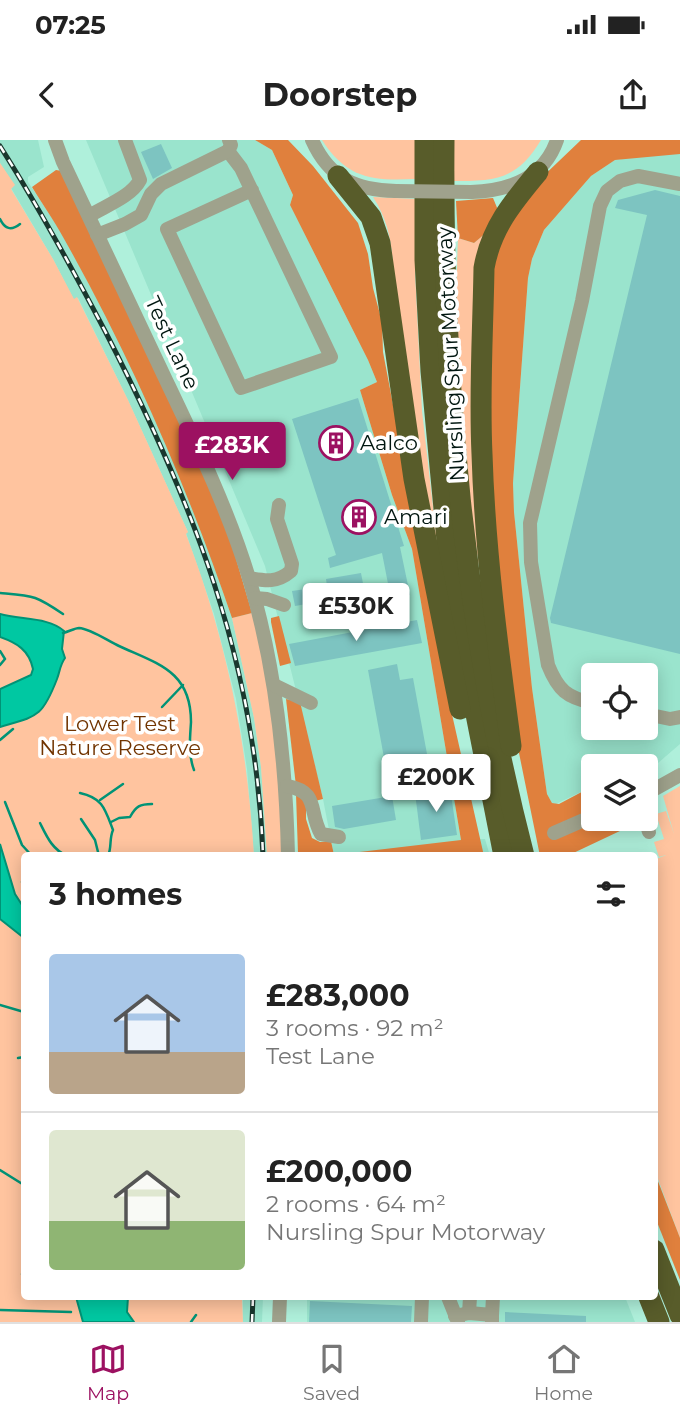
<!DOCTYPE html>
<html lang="en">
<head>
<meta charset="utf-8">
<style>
  body { margin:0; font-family:Montserrat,sans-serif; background:#f6f6f6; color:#222; height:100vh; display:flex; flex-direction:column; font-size:26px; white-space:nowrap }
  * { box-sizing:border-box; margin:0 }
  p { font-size:23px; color:#767676 }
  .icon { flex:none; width:38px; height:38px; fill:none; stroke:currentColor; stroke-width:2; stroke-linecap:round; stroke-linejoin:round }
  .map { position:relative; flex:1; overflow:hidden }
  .sheet { position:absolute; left:21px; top:712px; width:637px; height:448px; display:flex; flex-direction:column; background:#fff; border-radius:7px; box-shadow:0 4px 18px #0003 }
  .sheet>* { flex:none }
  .tools { position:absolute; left:581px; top:523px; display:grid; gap:14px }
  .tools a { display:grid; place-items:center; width:77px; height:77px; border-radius:7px; background:#fff; box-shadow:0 4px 18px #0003; font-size:35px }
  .price { position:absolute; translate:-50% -60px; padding:0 16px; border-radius:7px; background:#fff; color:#222; font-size:23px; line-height:46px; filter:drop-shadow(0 2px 4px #0008) }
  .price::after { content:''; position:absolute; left:50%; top:42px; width:21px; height:16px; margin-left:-10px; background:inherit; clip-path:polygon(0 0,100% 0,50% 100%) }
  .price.on { background:#9c1161; color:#fff }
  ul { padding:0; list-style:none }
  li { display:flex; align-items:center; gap:21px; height:175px; padding:0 28px }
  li+li { border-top:2px solid #e0e0e0 }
  li span { display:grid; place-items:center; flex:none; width:196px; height:140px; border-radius:7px; color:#555 }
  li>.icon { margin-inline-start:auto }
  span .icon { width:84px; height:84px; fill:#fffc; stroke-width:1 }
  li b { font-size:30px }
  h2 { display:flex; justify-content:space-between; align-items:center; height:84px; padding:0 28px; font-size:30px }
  .status { display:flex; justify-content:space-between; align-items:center; height:49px; padding:0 35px; background:#fff; direction:ltr }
  .status svg { height:19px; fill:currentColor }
  header { display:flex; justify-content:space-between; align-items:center; height:91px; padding:0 28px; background:#fff; font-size:32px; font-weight:700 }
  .menu { display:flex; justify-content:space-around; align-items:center; height:98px; border-top:2px solid #e0e0e0; background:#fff; font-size:19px; color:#767676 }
  .menu a { display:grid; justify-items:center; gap:4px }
  .menu .on { color:#9c1161 }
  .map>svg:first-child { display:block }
</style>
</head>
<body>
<div class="status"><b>07:25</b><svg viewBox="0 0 49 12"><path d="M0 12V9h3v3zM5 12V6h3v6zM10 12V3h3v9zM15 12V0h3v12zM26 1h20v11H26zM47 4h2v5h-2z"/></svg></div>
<header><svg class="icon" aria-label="back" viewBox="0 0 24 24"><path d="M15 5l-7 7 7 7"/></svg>Doorstep<svg class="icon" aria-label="share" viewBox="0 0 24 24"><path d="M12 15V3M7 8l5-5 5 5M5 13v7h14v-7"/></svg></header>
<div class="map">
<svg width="680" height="1182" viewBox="0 0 680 1182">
  <rect width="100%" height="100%" fill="#aff0db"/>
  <g fill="#9ae4cd" fill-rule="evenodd">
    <path d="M0,0H38L44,27L28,37V42L62,93L115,193L166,301L202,391L232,478L254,578L261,627L267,716H254L247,629L236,559L214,474L186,393L188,392L128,260L78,158L74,160L53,119L11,48L14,45L0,23Z"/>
    <path d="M86,0H255L272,10L293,55L290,65L368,220L377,242L360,250L392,355L412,409L461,700L485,699L490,716H334L323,659L265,426Z"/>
    <path d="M660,14H680V604L658,623L646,629V626H593V646L556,664L552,663L547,654L532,548L514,372L513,343L528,138L532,119L544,90L591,36L615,20ZM593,536H646V588H593Z"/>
    <path d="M243,1157H263L262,1182H243Z"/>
    <path d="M307,1157H625L635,1182H307Z"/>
  </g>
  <g fill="#ffc49f">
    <path d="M322,0H415V39C373,41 347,39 322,0Z"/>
    <path d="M454,0H541C517,40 495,41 452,41Z"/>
    <path d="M0,23L15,45L11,49L53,119L74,159L77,157L128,260L188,392L186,394C227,502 247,600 254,716H24V1157H242L243,1182H0Z"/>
    <path d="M373,57L416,59L415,132L422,271L443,454C427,361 412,268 397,175C390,132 399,97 373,57Z"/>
    <path d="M487,92L490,496C468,365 452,231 458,98L474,103Z"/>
    <path d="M252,473L273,555L285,716H267L261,627L254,578L232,478Z"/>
    <path d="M680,646V1098L655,1031L654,720L666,715L659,717L654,702L664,699L656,674L666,671L674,694L663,656Z"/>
  </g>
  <g fill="#e0803d">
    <path d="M255,0H288L313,26L358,83L368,114L373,148L382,182L383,212L451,570L484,716H299L298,714L296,654L306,660V679L312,698L320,702L331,701L334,715L461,700L412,409L392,355L360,250L377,242L368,220L290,65L293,55L272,10Z"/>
    <path d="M581,0H680V14L615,20L591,36L544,90L532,119L528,138L513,343L514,372L532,548L547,654L552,663L559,664L593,646V679H638L639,682L567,716H540L519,613H516L497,474L486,145L514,64Z"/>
    <path d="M56,30L62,31L224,378L252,473L232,478C187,346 132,219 63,97C54,80 42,64 32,47Z"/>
    <path d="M493,58L498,70L487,92L474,103L458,98L456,61Z"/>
    <path d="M279,476L291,523L280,526L271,482V478Z"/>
    <path d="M286,559L300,562L323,659L315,661L296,646Z"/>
    <path d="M654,1031L680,1098V1140L655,1077Z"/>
  </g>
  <g fill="#00c8a2" stroke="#009376" stroke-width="2">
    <path d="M0,474C20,480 49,477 64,491L62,509L65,518C60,525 60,531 57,539C42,578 37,576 0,587V549L31,535L33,529C29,510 17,503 0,497Z"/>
    <path d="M0,704L15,754L24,768V798L0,779Z"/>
    <path d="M76,1157H128L127,1172L134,1182H83Z"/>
  </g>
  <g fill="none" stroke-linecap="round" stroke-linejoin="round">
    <g stroke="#009376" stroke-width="2.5">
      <path d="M0,79C5,89 11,91 20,84"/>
      <path d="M0,453C34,456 35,455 63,474"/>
      <path d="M63,493C68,492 75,488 79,488C91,489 108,501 119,506C158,524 191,531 191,582C190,599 188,614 194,630"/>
      <path d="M0,511L5,519L0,525"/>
      <path d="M162,567L183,545"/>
      <path d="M0,600L13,589"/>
      <path d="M80,653C103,658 105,669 113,690C109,699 112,707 108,716"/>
      <path d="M100,660L123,644"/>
      <path d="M5,662L22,705L32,716"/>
      <path d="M81,679L95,700L99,716"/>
      <path d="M111,682L119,678L130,677C136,666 140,664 152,664"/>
      <path d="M40,683C47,697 52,709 67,716"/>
      <path d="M22,742L24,747"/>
      <path d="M0,865L24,872"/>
      <path d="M24,876V882"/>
      <path d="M24,897V899"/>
      <path d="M18,918L24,917"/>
      <path d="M0,1030L24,1045"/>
      <path d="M22,1134L24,1135"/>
      <path d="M0,1170L71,1172"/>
      <path d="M191,1182L196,1175"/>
    </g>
  </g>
  <g fill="#7dc4c1">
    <path d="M161,4L172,28L153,39L141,12Z"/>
    <path d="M655,50L680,56V514L551,483L550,478L647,75L615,68L618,60Z"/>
    <path d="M358,258L404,406L400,407L410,455L391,459L382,413L330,428L328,418L336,415L292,279Z"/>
    <path d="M361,433L365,454L295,466L292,451L327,446L326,439Z"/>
    <path d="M417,480L422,503L295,526L289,504Z"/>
    <path d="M397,524L400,540L413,538L427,614L412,616L417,640L389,645L368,530Z"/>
    <path d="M450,648L457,695L421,700L415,653Z"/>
    <path d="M392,656L396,680L344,689L335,687L332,666Z"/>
    <path d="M310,1161L412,1166L411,1182H309Z"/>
    <path d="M505,1172L586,1176V1182H505Z"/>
  </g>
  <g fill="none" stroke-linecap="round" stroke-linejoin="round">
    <g stroke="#9fa28c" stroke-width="14">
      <path d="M55,0L63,22C97,94 131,166 165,238C196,303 228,369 249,438C276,528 286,622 288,716"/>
      <path d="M312,0C329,38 355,50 396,51"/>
      <path d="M228,11L241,28L331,217L241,248L167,89L252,50"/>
      <path d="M471,52C509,51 544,38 557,0"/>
      <path d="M89,76C105,66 131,57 140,40L125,0"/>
      <path d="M97,95L125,84L141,75L151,54L161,44L228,11L231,5L229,0"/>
      <path d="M249,438C266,441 277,443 291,431L292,424L277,379L279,365"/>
      <path d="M255,458L267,459L284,465"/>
      <path d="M274,545L311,563"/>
      <path d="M593,563C567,558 558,550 548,525L531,422L530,383L582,161L600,66L607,51L620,41L638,36L680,44"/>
      <path d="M646,574L670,579L680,577"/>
      <path d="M287,646C320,652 308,671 321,694L339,697"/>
      <path d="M646,654L680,635"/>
      <path d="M645,679L649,692"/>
      <path d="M554,693L593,676"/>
      <path d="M448,1157L458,1182"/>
      <path d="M469,1173L470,1157"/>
      <path d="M492,1175L493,1157"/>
      <path d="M455,1176L469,1173L492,1175V1182"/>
      <path d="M279,1182L280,1157"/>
      <path d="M421,1182L422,1157"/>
    </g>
    <g stroke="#585c2a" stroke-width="21">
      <path d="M425,0V120L431,231L450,432L472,554L504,716"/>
      <path d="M444,0C442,243 463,480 524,716"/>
      <path d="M338,36L371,77L380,103L414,339L460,569"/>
      <path d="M511,606C498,509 485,412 482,314C479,252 483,190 484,128C491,88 513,62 538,32"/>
      <path d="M654,1110L680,1175"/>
      <path d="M649,1157L659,1182"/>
    </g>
    <g stroke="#1a372e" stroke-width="5">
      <g id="rail">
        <path d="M0,6C38,66 72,128 105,191C193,362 256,521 263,716"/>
        <path d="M252,1182L253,1157"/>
      </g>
    </g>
    <use href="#rail" stroke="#fff" stroke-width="2.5" stroke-dasharray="8" stroke-linecap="butt"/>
    <path stroke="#9fa28c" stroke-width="14" d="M396,51L471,52"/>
  </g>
  <defs>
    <g id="building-ring" transform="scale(1.75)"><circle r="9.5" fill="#fff" stroke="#9c1161" stroke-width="1.5"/><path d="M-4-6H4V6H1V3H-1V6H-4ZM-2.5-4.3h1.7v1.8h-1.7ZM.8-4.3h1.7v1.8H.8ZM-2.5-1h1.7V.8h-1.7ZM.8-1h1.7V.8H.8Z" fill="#9c1161"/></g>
  </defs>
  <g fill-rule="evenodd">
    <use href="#building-ring" x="336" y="303"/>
    <use href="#building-ring" x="359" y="377"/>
  </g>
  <g text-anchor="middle" stroke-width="7" stroke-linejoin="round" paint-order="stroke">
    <g font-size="21" fill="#001610" stroke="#fff">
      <text transform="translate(172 203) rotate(65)" y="7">Test Lane</text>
      <text transform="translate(451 214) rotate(-93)" y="7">Nursling Spur Motorway</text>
    </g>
    <g font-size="21" fill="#001610" stroke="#fff" text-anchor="start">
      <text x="360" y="310">Aalco</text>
      <text x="384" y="384">Amari</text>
    </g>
    <g font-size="21" fill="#713400" stroke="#fff">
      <text x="120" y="591">Lower Test<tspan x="120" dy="24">Nature Reserve</tspan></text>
    </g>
  </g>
</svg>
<div class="tools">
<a><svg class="icon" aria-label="locate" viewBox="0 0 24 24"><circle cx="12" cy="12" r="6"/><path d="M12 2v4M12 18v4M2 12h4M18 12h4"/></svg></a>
<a><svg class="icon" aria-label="layers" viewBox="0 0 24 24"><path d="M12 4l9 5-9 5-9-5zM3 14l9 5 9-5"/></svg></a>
</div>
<b class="price on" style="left:232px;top:342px">£283K</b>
<b class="price" style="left:356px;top:503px">£530K</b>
<b class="price" style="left:436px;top:674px">£200K</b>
<section class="sheet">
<h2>3 homes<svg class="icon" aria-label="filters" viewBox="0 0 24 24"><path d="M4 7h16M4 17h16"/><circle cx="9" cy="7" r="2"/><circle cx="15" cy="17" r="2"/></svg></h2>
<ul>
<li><span style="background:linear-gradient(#a9c7e8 70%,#b9a48a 0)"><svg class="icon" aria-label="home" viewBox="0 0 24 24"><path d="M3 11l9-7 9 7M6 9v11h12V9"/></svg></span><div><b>£283,000</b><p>3 rooms · 92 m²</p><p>Test Lane</p></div></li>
<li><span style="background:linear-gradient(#dfe7d0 65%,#8fb573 0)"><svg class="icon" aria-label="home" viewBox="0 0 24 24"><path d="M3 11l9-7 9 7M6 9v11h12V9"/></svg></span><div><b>£200,000</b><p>2 rooms · 64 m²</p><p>Nursling Spur Motorway</p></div></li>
</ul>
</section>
</div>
<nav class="menu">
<a class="on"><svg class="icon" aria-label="map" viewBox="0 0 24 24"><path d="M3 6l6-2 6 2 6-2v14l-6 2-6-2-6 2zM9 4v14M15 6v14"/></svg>Map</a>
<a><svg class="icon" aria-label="saved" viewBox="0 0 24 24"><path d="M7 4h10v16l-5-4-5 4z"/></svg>Saved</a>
<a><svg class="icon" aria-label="home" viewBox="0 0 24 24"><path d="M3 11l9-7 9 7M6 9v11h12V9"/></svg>Home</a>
</nav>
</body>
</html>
